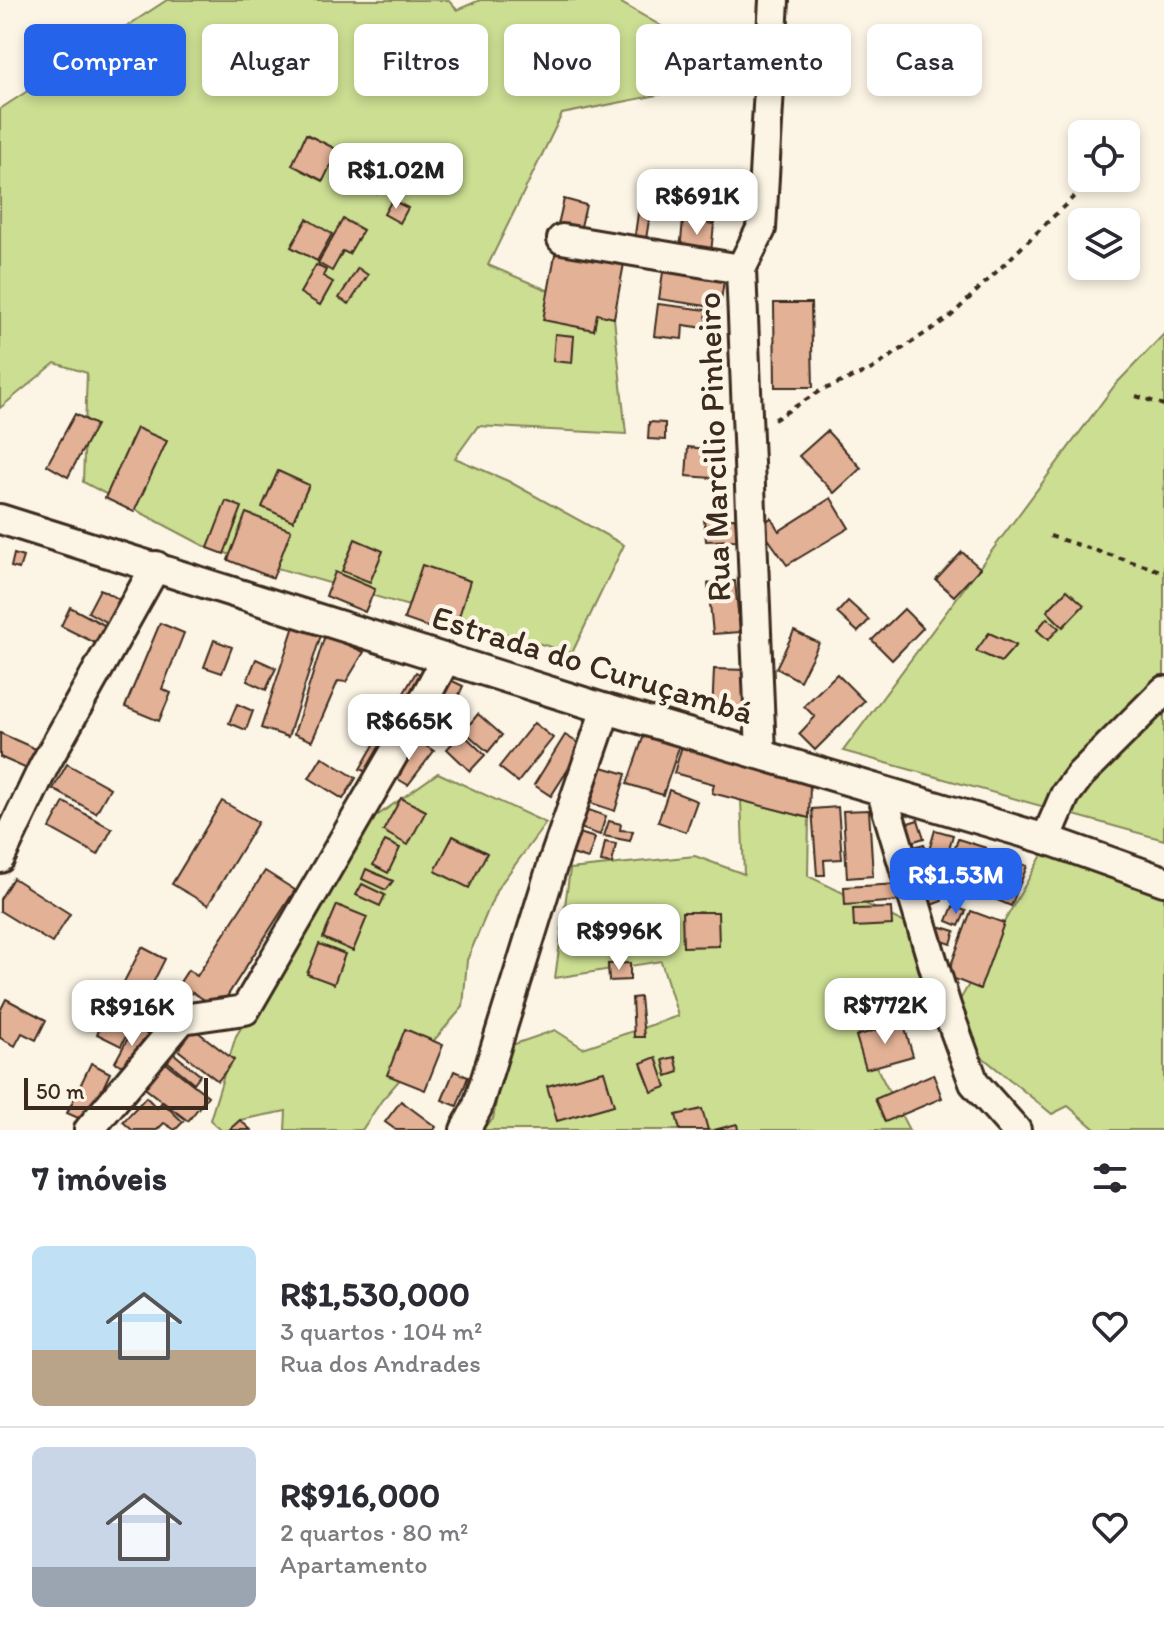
<!DOCTYPE html>
<html lang="pt">
<head>
<meta charset="utf-8">
<style>
  body { margin:0; font-family:Itim,sans-serif; background:#f7f7f7; color:#2b2b33; height:100vh; display:flex; flex-direction:column; font-size:30px; white-space:nowrap }
  * { box-sizing:border-box; margin:0 }
  p { font-size:26px; color:#7c7c81 }
  .icon { flex:none; width:44px; height:44px; fill:none; stroke:currentColor; stroke-width:2; stroke-linecap:round; stroke-linejoin:round }
  .map { position:relative; height:1130px; overflow:hidden }
  .side { display:flex; flex-direction:column; background:#fff; flex:1 }
  .side>* { flex:none }
  .banner { position:absolute; left:24px; top:24px; width:1116px; height:72px; display:flex; gap:16px }
  .fabs { position:absolute; left:1068px; top:120px; display:grid; gap:16px }
  .fabs a { display:grid; place-items:center; width:72px; height:72px; border-radius:12px; background:#fff; box-shadow:0 4px 12px #0003; font-size:40px }
  .scale { position:absolute; left:24px; bottom:20px; width:184px; box-sizing:border-box; padding-left:8px; border:4px solid #3b2a1e; border-top:0; font-size:22px; line-height:28px; white-space:nowrap; color:#3b2a1e; -webkit-text-stroke:6px #fcf5e5; paint-order:stroke }
  .price { position:absolute; translate:-50% -68px; padding:0 18px; border-radius:16px; background:#fff; color:#222; font-size:26px; line-height:52px; filter:drop-shadow(0 2px 4px #0008) }
  .price::after { content:''; position:absolute; left:50%; top:48px; width:24px; height:18px; margin-left:-12px; background:inherit; clip-path:polygon(0 0,100% 0,50% 100%) }
  .price.selected { background:#2563eb; color:#fff }
  ul { padding:0; list-style:none }
  li { display:flex; align-items:center; gap:24px; height:200px; padding:0 32px }
  li+li { border-top:2px solid #e1e1e2 }
  li span { display:grid; place-items:center; flex:none; width:224px; height:160px; border-radius:12px; color:#555 }
  li>.icon { margin-inline-start:auto }
  span .icon { width:96px; height:96px; fill:#fffc; stroke-width:1 }
  li b { font-size:34px }
  h2 { display:flex; justify-content:space-between; align-items:center; height:96px; padding:0 32px; font-size:34px }
  .chip { padding:0 28px; border-radius:12px; background:#fff; box-shadow:0 4px 12px #0003; font-size:28px; line-height:72px }
  .chip.selected { background:#2563eb; color:#fff }
  .map>svg:first-child { display:block }
</style>
</head>
<body>
<div class="map">
<svg width="1164" height="1130" viewBox="0 0 1164 1130">
  <rect width="100%" height="100%" fill="#fcf5e5"/>
  <filter id="ink" filterUnits="userSpaceOnUse"><feTurbulence type="fractalNoise" baseFrequency=".0125" numOctaves="2"/><feDisplacementMap in="SourceGraphic" scale="16" xChannelSelector="R" yChannelSelector="G"/><feConvolveMatrix kernelMatrix="1 2 1 2 8 2 1 2 1" color-interpolation-filters="sRGB"/></filter>
  <g filter="url(#ink)">
    <g fill="#cbde92" stroke="#838458" stroke-width="2">
      <path d="M167,0H448L457,10L480,0H616L682,38L683,90L562,114L488,265L614,318L626,434L478,426L455,458L508,481L624,545L572,653L208,548L83,482L87,373L55,363L0,408V109Z"/>
      <path d="M1164,334V840L843,751L1115,385Z"/>
      <path d="M438,773L546,823L497,889L467,960L463,1007L382,1100L362,1130H285L286,1111L240,1120L229,1130H221L210,1120L236,1036L371,820Z"/>
      <path d="M741,800L809,818L808,876L905,923L925,993L851,1018L909,1130H480L493,1119L506,1047L555,1030L583,1048L678,1016L661,961L555,978L570,869L695,856L744,874Z"/>
      <path d="M1046,848L1164,889V1130H1096L1068,1106L1052,1114L976,1052L960,1000Z"/>
    </g>
    <g fill="#e3b196" stroke="#3b2a1e" stroke-width="2">
      <path d="M306,134L338,150L323,181L292,165Z"/>
      <path d="M357,146L393,170L377,194L341,171Z"/>
      <path d="M564,199L586,205L579,235L557,229Z"/>
      <path d="M392,200L408,208L400,223L384,214Z"/>
      <path d="M639,206L651,208L645,245L634,242Z"/>
      <path d="M307,219L332,234L317,261L291,247Z"/>
      <path d="M343,219L363,230L349,254L343,251L332,271L318,263Z"/>
      <path d="M683,221L714,224L711,253L680,250Z"/>
      <path d="M557,244L625,258L614,318L597,314L594,330L543,320Z"/>
      <path d="M316,265L326,270L323,276L333,282L320,305L300,293Z"/>
      <path d="M358,268L368,275L349,304L339,298Z"/>
      <path d="M702,269L725,273L720,308L659,299L663,272L701,277Z"/>
      <path d="M774,303H811L813,387H775Z"/>
      <path d="M658,304L707,310L705,328L683,325L682,339L654,336Z"/>
      <path d="M555,334L574,336L572,363L553,361Z"/>
      <path d="M75,414L96,425L68,477L47,465Z"/>
      <path d="M649,422L665,423V440L648,439Z"/>
      <path d="M137,428L167,441L134,512L105,498Z"/>
      <path d="M827,431L861,468L834,493L799,456Z"/>
      <path d="M688,447L714,450L712,478L686,476Z"/>
      <path d="M278,471L309,485L293,521L262,507Z"/>
      <path d="M831,498L849,528L787,565L759,526L771,518L779,531Z"/>
      <path d="M226,501L242,507L224,554L208,548Z"/>
      <path d="M246,513L291,530L273,578L228,560Z"/>
      <path d="M735,518L737,540L706,541L704,519Z"/>
      <path d="M355,539L383,551L370,582L342,571Z"/>
      <path d="M962,552L980,568L954,596L936,580Z"/>
      <path d="M14,554L23,557L19,569L11,567Z"/>
      <path d="M422,565L470,581L453,636L404,619Z"/>
      <path d="M335,572L375,589L365,612L326,596Z"/>
      <path d="M735,581L740,632L713,634L708,583Z"/>
      <path d="M100,589L124,602L111,625L88,612Z"/>
      <path d="M1067,590L1084,605L1063,627L1047,611Z"/>
      <path d="M848,601L869,620L858,632L837,613Z"/>
      <path d="M70,607L106,626L97,644L61,626Z"/>
      <path d="M904,609L923,628L892,660L872,640Z"/>
      <path d="M1047,618L1059,628L1048,640L1037,630Z"/>
      <path d="M160,623L184,633L162,689L171,693L159,721L125,707Z"/>
      <path d="M294,626L321,635L288,737L261,728Z"/>
      <path d="M794,631L819,643L800,681L776,668Z"/>
      <path d="M989,633L1016,645L1001,662L976,651Z"/>
      <path d="M325,635L364,652L346,682L338,681L312,741L294,734Z"/>
      <path d="M214,640L232,647L222,673L204,667Z"/>
      <path d="M256,659L276,668L266,690L247,681Z"/>
      <path d="M714,669L747,670L745,717L712,715Z"/>
      <path d="M416,672L428,679L372,775L360,769Z"/>
      <path d="M837,674L864,701L815,750L799,734L815,717L804,706Z"/>
      <path d="M442,676L463,686L451,713L430,703Z"/>
      <path d="M237,704L253,711L246,730L229,723Z"/>
      <path d="M478,714L502,735L488,752L464,731Z"/>
      <path d="M534,723L553,738L518,782L499,767Z"/>
      <path d="M645,732L680,744L663,795L627,784Z"/>
      <path d="M0,733L36,749L27,769L0,757Z"/>
      <path d="M462,733L485,755L470,771L447,749Z"/>
      <path d="M565,735L583,746L551,796L534,785Z"/>
      <path d="M418,741L434,751L408,785L386,772L404,742L414,748Z"/>
      <path d="M682,746L810,784L809,818L712,793L714,784L674,773Z"/>
      <path d="M322,757L356,778L343,799L309,778Z"/>
      <path d="M67,764L110,788L96,813L53,789Z"/>
      <path d="M602,767L626,774L615,811L591,803Z"/>
      <path d="M669,790L697,801L686,832L658,822Z"/>
      <path d="M401,798L426,811L408,845L383,831Z"/>
      <path d="M222,801L258,822L208,905L172,884Z"/>
      <path d="M64,802L112,829L98,855L50,828Z"/>
      <path d="M838,807L842,859L824,860L825,875H817L812,809Z"/>
      <path d="M586,809L606,816L600,835L580,828Z"/>
      <path d="M869,810L873,876L847,878L843,811Z"/>
      <path d="M918,820L924,838L911,842L905,824Z"/>
      <path d="M609,821L621,824L620,830L633,831L630,841L604,836Z"/>
      <path d="M935,830L953,835L943,869L925,864Z"/>
      <path d="M579,833L595,838L588,859L572,854Z"/>
      <path d="M453,836L487,853L469,888L435,871Z"/>
      <path d="M958,839L986,848L971,893L943,884Z"/>
      <path d="M385,841L400,848L388,873L373,865Z"/>
      <path d="M605,842L616,844L612,864L601,862Z"/>
      <path d="M924,844L942,901L926,907L907,849Z"/>
      <path d="M994,852L1027,866L1011,906L978,892Z"/>
      <path d="M366,869L393,881L386,890L362,879Z"/>
      <path d="M265,871L295,890L219,1009L192,992L184,1004L171,996L188,970L197,976Z"/>
      <path d="M13,878L70,914L52,943L0,911V899Z"/>
      <path d="M362,884L385,895L380,906L356,895Z"/>
      <path d="M900,884L901,901L845,905L844,887Z"/>
      <path d="M337,905L367,917L353,951L323,938Z"/>
      <path d="M953,906L966,911L959,926L947,921Z"/>
      <path d="M891,908L892,925L854,927L853,909Z"/>
      <path d="M971,911L1004,923L980,989L947,976Z"/>
      <path d="M682,912H718L719,946L683,947Z"/>
      <path d="M935,925L955,931L951,944L937,939Z"/>
      <path d="M319,944L345,954L334,984L307,974Z"/>
      <path d="M142,947L165,959L121,1046L97,1034Z"/>
      <path d="M630,963V980L609,981L608,964Z"/>
      <path d="M640,997L644,1037H634L632,998Z"/>
      <path d="M6,999L46,1020L36,1040L22,1033L15,1046L0,1038V1011Z"/>
      <path d="M903,1022L913,1056L866,1069L856,1036Z"/>
      <path d="M134,1027L149,1035L130,1069L115,1062Z"/>
      <path d="M194,1029L234,1060L218,1081L178,1050Z"/>
      <path d="M405,1029L443,1045L425,1090L387,1075Z"/>
      <path d="M173,1053L200,1075L194,1083L167,1061Z"/>
      <path d="M656,1057L666,1087L652,1092L641,1063Z"/>
      <path d="M675,1057L679,1072L667,1076L663,1060Z"/>
      <path d="M162,1060L208,1096L188,1121L142,1086Z"/>
      <path d="M91,1063L110,1073L87,1122L67,1113Z"/>
      <path d="M454,1071L468,1077L457,1106L442,1100Z"/>
      <path d="M604,1071L614,1105L557,1121L547,1086Z"/>
      <path d="M933,1074L942,1098L885,1122L875,1099Z"/>
      <path d="M146,1097L157,1108L162,1102L183,1122L175,1130L164,1123L157,1130H132L123,1122Z"/>
      <path d="M401,1101L436,1127L434,1130H396L385,1122Z"/>
      <path d="M702,1109L708,1130H680L676,1115Z"/>
      <path d="M240,1120L251,1130H229Z"/>
      <path d="M737,1124L738,1130H714Z"/>
    </g>
    <g fill="none" stroke-linecap="round" stroke-linejoin="round">
      <g stroke="#3b2a1e" stroke-width="34">
        <g id="minor">
          <path d="M562,239L741,269"/>
          <path d="M0,519L606,709L1046,839L1164,881"/>
          <path d="M761,753L741,269L761,229L774,0"/>
          <path d="M882,793L946,1006L974,1083L1016,1130"/>
          <path d="M1046,839L1065,795L1080,775L1164,691"/>
          <path d="M0,858L44,766L156,566"/>
          <path d="M89,1130L182,1019L245,1010L415,717L446,658"/>
          <path d="M465,1130L477,1108L554,860L606,709"/>
        </g>
      </g>
      <g stroke="#3b2a1e" stroke-width="4" stroke-dasharray="6 6" stroke-linecap="butt">
        <path d="M1126,147L1136,137"/>
        <path d="M1136,396L1164,405"/>
        <path d="M774,420L818,392L872,369L951,316L1093,178"/>
        <path d="M1050,536L1164,572"/>
      </g>
      <use href="#minor" stroke="#fcf5e5" stroke-width="28"/>
    </g>
  </g>
  <g text-anchor="middle" stroke-width="8" stroke-linejoin="round" paint-order="stroke">
    <g font-size="34" fill="#3b2a1e" stroke="#fcf5e5">
      <text transform="translate(713 447) rotate(-92)" y="12">Rua Marcilio Pinheiro</text>
      <text transform="translate(593 664) rotate(17)" y="12">Estrada do Curuçambá</text>
    </g>
  </g>
</svg>
<div class="fabs">
<a><svg class="icon" aria-label="locate" viewBox="0 0 24 24"><circle cx="12" cy="12" r="6"/><path d="M12 2v4M12 18v4M2 12h4M18 12h4"/></svg></a>
<a><svg class="icon" aria-label="layers" viewBox="0 0 24 24"><path d="M12 4l9 5-9 5-9-5zM3 14l9 5 9-5"/></svg></a>
</div>
<div class="scale">50 m</div>
<b class="price" style="left:396px;top:211px">R$1.02M</b>
<b class="price" style="left:697px;top:237px">R$691K</b>
<b class="price" style="left:409px;top:762px">R$665K</b>
<b class="price selected" style="left:956px;top:916px">R$1.53M</b>
<b class="price" style="left:619px;top:972px">R$996K</b>
<b class="price" style="left:885px;top:1046px">R$772K</b>
<b class="price" style="left:132px;top:1048px">R$916K</b>
<div class="banner">
<a class="chip selected">Comprar</a>
<a class="chip">Alugar</a>
<a class="chip">Filtros</a>
<a class="chip">Novo</a>
<a class="chip">Apartamento</a>
<a class="chip">Casa</a>
</div>
</div>
<section class="side">
<h2>7 imóveis<svg class="icon" aria-label="filters" viewBox="0 0 24 24"><path d="M4 7h16M4 17h16"/><circle cx="9" cy="7" r="2"/><circle cx="15" cy="17" r="2"/></svg></h2>
<ul>
<li><span style="background:linear-gradient(#bfe0f5 65%,#b9a48a 0)"><svg class="icon" aria-label="home" viewBox="0 0 24 24"><path d="M3 11l9-7 9 7M6 9v11h12V9"/></svg></span><div><b>R$1,530,000</b><p>3 quartos · 104 m²</p><p>Rua dos Andrades</p></div><svg class="icon" aria-label="heart" viewBox="0 0 24 24"><path d="M12 20l-8-8c-3-5 5-10 8-4 3-6 11-1 8 4z"/></svg></li>
<li><span style="background:linear-gradient(#c9d6e8 75%,#9aa5b1 0)"><svg class="icon" aria-label="home" viewBox="0 0 24 24"><path d="M3 11l9-7 9 7M6 9v11h12V9"/></svg></span><div><b>R$916,000</b><p>2 quartos · 80 m²</p><p>Apartamento</p></div><svg class="icon" aria-label="heart" viewBox="0 0 24 24"><path d="M12 20l-8-8c-3-5 5-10 8-4 3-6 11-1 8 4z"/></svg></li>
</ul>
</section>
</body>
</html>
